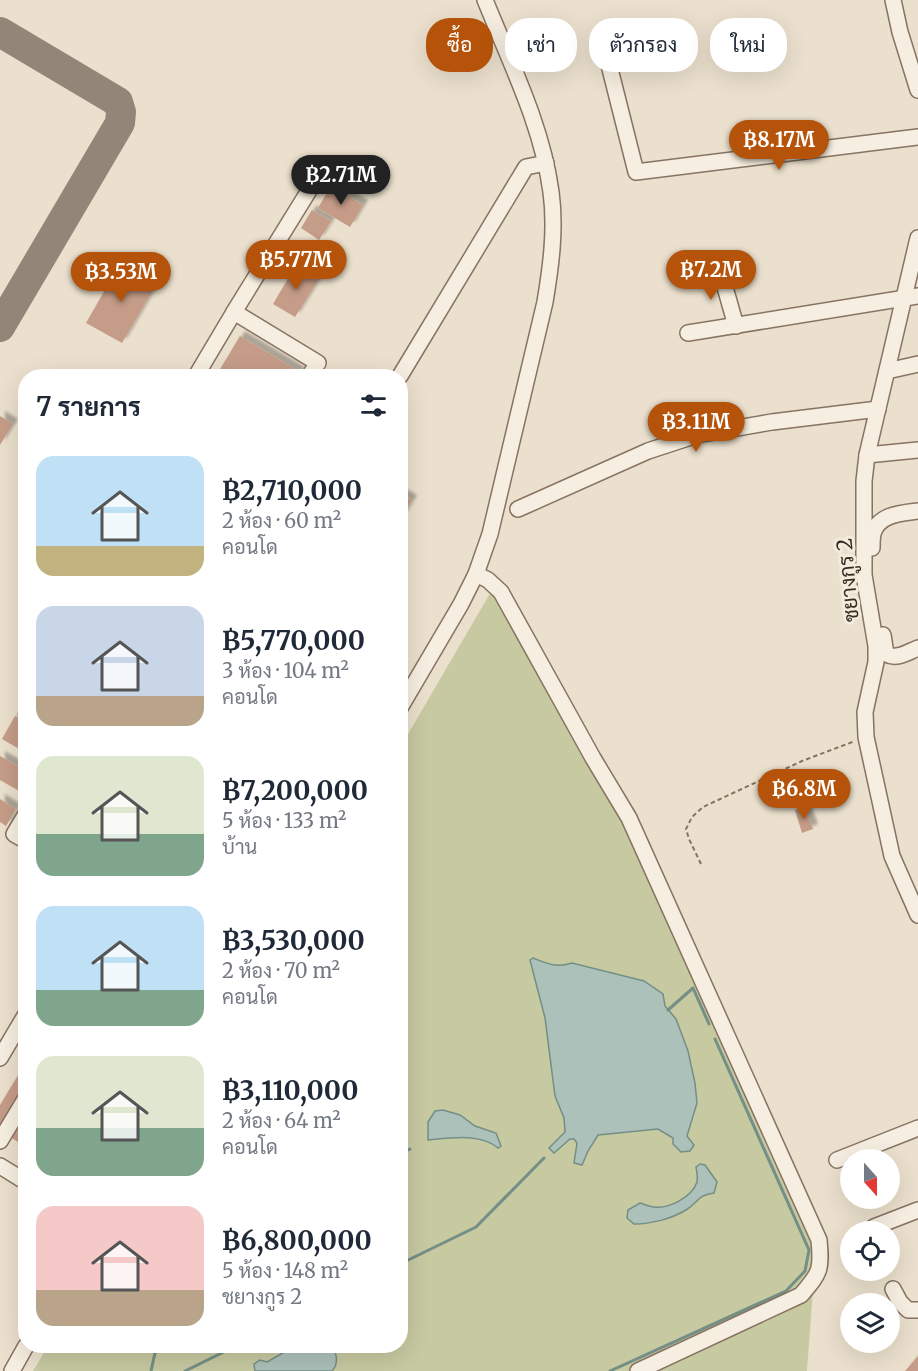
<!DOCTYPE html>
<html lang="th">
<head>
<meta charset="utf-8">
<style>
  body { margin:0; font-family:Merriweather,Sarabun,serif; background:#f2f2f3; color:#1f2937; height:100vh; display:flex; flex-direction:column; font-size:22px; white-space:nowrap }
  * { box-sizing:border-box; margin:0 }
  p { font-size:20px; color:#747a83 }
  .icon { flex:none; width:33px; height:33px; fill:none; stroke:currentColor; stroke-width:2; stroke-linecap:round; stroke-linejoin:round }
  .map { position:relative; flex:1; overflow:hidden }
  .side { position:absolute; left:18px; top:369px; width:390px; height:984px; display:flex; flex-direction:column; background:#fff; border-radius:24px; box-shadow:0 6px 24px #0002 }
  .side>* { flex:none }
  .top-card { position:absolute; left:426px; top:18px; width:402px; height:54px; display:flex; gap:12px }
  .needle { width:39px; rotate:159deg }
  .fabs { position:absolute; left:840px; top:1149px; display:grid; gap:12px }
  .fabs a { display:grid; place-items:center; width:60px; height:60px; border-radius:50%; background:#fff; box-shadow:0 6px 24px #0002; font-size:30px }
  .price { position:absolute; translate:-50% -51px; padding:0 14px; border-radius:21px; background:#b45309; color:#fff; font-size:20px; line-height:39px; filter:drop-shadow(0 2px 3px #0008) }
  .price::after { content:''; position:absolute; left:50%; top:36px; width:18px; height:14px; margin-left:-9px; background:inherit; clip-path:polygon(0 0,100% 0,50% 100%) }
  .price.current { background:#222; color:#fff }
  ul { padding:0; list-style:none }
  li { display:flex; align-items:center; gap:18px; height:150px; padding:0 18px }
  li span { display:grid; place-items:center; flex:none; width:168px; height:120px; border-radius:18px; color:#555 }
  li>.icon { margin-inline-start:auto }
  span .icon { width:72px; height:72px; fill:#fffc; stroke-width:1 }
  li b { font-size:26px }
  h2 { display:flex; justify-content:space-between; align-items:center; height:72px; padding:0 18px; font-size:26px }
  .tag { padding:0 21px; border-radius:24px; background:#fff; box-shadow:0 6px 24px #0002; font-size:21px; line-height:54px }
  .tag.current { background:#b45309; color:#fff }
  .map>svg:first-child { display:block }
</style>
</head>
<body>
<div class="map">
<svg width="918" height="1371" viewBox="0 0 918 1371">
  <defs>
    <filter id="shadow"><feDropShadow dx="5" dy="-5" stdDeviation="1.5" flood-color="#0004"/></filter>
  </defs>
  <rect width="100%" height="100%" fill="#ebe0cd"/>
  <path fill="#c7c9a1" d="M492,590L627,820L814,1243L815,1262L807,1371H33L48,1346H400L401,746Z"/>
  <g fill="#acc1b9" stroke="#738f86" stroke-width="1.5">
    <path d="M533,958C548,964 556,968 572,963L644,981L663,994L665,1006L676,1019L688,1051L695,1083L697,1103L687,1136L694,1145L690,1151L681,1152L673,1144V1138L658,1129L598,1135L588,1151L582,1165L574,1163L577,1143L574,1139H570L554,1153L549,1148L565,1132L564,1118L555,1096L545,1018L530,960Z"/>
    <path d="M443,1110L460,1115L475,1126L496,1133L501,1146L498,1148C480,1133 450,1138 428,1140V1122L435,1111Z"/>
    <path d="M700,1164L705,1165L717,1182L714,1193C696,1196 699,1202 686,1210C671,1219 651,1224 634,1224L627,1218L628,1210L640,1203C644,1204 649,1207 654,1207C669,1209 692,1197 697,1182C698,1177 697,1172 696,1167Z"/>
    <path d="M295,1346H331C337,1352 339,1364 332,1371H255L254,1364L260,1360L267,1362Z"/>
  </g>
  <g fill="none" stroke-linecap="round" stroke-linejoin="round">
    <g stroke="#738f86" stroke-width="3">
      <path d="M668,1010L693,988L709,1024"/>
      <path d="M400,1154L410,1149"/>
      <path d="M400,1264L476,1227L544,1158"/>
      <path d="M151,1371L155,1353L162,1346"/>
      <path d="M185,1371L236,1346"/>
      <path d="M610,1371L786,1291L805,1271L809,1250L715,1039"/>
    </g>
    <path stroke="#928678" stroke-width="30" d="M0,32L118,102L121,112L120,123L0,327"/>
  </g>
  <g fill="#c59c87" filter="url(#shadow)">
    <path d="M331,186L363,205L350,227L318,208Z"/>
    <path d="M312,210L331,221L319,240L301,228Z"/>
    <path d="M121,262L157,283L122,343L86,323Z"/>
    <path d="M296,265L319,279L295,317L273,304Z"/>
    <path d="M240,336L300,372L297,376H216Z"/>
    <path d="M0,416L13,424L0,445Z"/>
    <path d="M400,493L412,500L400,520Z"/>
    <path d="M26,700V719L17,714Z"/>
    <path d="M15,716L26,722V753L2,739Z"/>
    <path d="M0,756L26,771V795L0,780Z"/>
    <path d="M0,799L16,809L6,826L0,822Z"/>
    <path d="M805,807L813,829L802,833L795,810Z"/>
    <path d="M26,1062V1082L0,1125V1105Z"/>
    <path d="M26,1109V1139L22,1145L9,1136Z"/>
    <path d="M918,1356V1371H905Z"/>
  </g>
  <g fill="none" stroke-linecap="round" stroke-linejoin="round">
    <g stroke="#877362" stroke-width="18">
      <g id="minor">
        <path d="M893,0L900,32L918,90"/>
        <path d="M607,57L636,172L918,137"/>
        <path d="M918,238L867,455L864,481V575L876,646V662L865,712L866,737L892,856L918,915"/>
        <path d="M719,266L736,326"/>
        <path d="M234,312L313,184"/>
        <path d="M688,333L918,296"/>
        <path d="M887,371L918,364"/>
        <path d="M196,376L234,312L318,363L309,376"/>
        <path d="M400,376L526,167L546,163"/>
        <path d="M867,455L918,450"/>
        <path d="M518,509L648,451L697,435L772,422L878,409"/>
        <path d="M872,548C872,544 872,538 873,534C878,514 902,513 918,511"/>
        <path d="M476,574L488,580L501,592L593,758L629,818L819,1240C822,1270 820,1273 801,1295L638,1371"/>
        <path d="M883,635L886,654C897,660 908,652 918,648"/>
        <path d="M400,708L461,604L476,574L490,534L545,302C551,266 556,228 551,192C542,125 510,62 485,0"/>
        <path d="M26,814L14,834L26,841"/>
        <path d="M0,1058L26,1014"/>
        <path d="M0,1141L26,1098"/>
        <path d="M837,1160L918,1128"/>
        <path d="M0,1166L26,1182"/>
        <path d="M874,1227L918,1210"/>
        <path d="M893,1289L900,1302L908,1310H918"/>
        <path d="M12,1371L26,1346"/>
      </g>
    </g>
    <path stroke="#877362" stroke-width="2" stroke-dasharray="4.5 3" stroke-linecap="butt" d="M701,864L689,839L686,829L692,817L703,807L802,761L855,741"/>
    <use href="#minor" stroke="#f6eee0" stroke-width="15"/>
  </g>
  <g text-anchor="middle" stroke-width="6" stroke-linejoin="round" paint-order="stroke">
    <g font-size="21" fill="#392c23" stroke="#f3ebdc">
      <text transform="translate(848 580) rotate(-95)" y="7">ชยางกูร 2</text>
    </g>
  </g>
</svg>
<div class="fabs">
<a><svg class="needle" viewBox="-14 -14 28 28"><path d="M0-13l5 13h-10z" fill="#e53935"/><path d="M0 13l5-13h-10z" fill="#747a83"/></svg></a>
<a><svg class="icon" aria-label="locate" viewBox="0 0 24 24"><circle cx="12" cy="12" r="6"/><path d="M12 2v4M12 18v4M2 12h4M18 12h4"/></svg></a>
<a><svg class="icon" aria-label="layers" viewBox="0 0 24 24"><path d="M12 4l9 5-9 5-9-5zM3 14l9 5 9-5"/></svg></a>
</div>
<b class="price" style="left:779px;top:171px">฿8.17M</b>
<b class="price current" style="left:341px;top:206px">฿2.71M</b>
<b class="price" style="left:296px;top:291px">฿5.77M</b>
<b class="price" style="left:711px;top:301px">฿7.2M</b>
<b class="price" style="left:121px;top:303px">฿3.53M</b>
<b class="price" style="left:696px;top:453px">฿3.11M</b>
<b class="price" style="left:804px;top:820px">฿6.8M</b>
<div class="top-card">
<a class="tag current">ซื้อ</a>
<a class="tag">เช่า</a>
<a class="tag">ตัวกรอง</a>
<a class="tag">ใหม่</a>
</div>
<section class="side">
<h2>7 รายการ<svg class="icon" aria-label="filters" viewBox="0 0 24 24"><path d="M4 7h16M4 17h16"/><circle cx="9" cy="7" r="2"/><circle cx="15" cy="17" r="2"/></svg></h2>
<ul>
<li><span style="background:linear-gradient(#bfe0f5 75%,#c2b280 0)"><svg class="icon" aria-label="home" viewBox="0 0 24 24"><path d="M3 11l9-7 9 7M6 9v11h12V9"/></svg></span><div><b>฿2,710,000</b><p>2 ห้อง · 60 m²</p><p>คอนโด</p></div></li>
<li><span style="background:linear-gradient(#c9d6e8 75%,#b9a48a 0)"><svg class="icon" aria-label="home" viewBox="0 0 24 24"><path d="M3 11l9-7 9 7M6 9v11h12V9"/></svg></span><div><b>฿5,770,000</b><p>3 ห้อง · 104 m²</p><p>คอนโด</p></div></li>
<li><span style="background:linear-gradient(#dfe7d0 65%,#7fa58c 0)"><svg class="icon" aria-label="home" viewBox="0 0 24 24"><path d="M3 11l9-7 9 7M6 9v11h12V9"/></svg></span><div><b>฿7,200,000</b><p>5 ห้อง · 133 m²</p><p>บ้าน</p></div></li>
<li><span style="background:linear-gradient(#bfe0f5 70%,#7fa58c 0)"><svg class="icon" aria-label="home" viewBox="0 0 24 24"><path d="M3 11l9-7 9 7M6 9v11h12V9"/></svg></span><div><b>฿3,530,000</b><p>2 ห้อง · 70 m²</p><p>คอนโด</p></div></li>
<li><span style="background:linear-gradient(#dfe7d0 60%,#7fa58c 0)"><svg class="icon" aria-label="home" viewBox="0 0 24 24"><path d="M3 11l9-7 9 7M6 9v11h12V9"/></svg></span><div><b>฿3,110,000</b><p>2 ห้อง · 64 m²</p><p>คอนโด</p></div></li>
<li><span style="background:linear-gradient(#f6c9c9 70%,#b9a48a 0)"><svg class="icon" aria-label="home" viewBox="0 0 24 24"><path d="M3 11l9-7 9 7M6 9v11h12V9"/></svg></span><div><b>฿6,800,000</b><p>5 ห้อง · 148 m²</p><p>ชยางกูร 2</p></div></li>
</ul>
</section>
</div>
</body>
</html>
